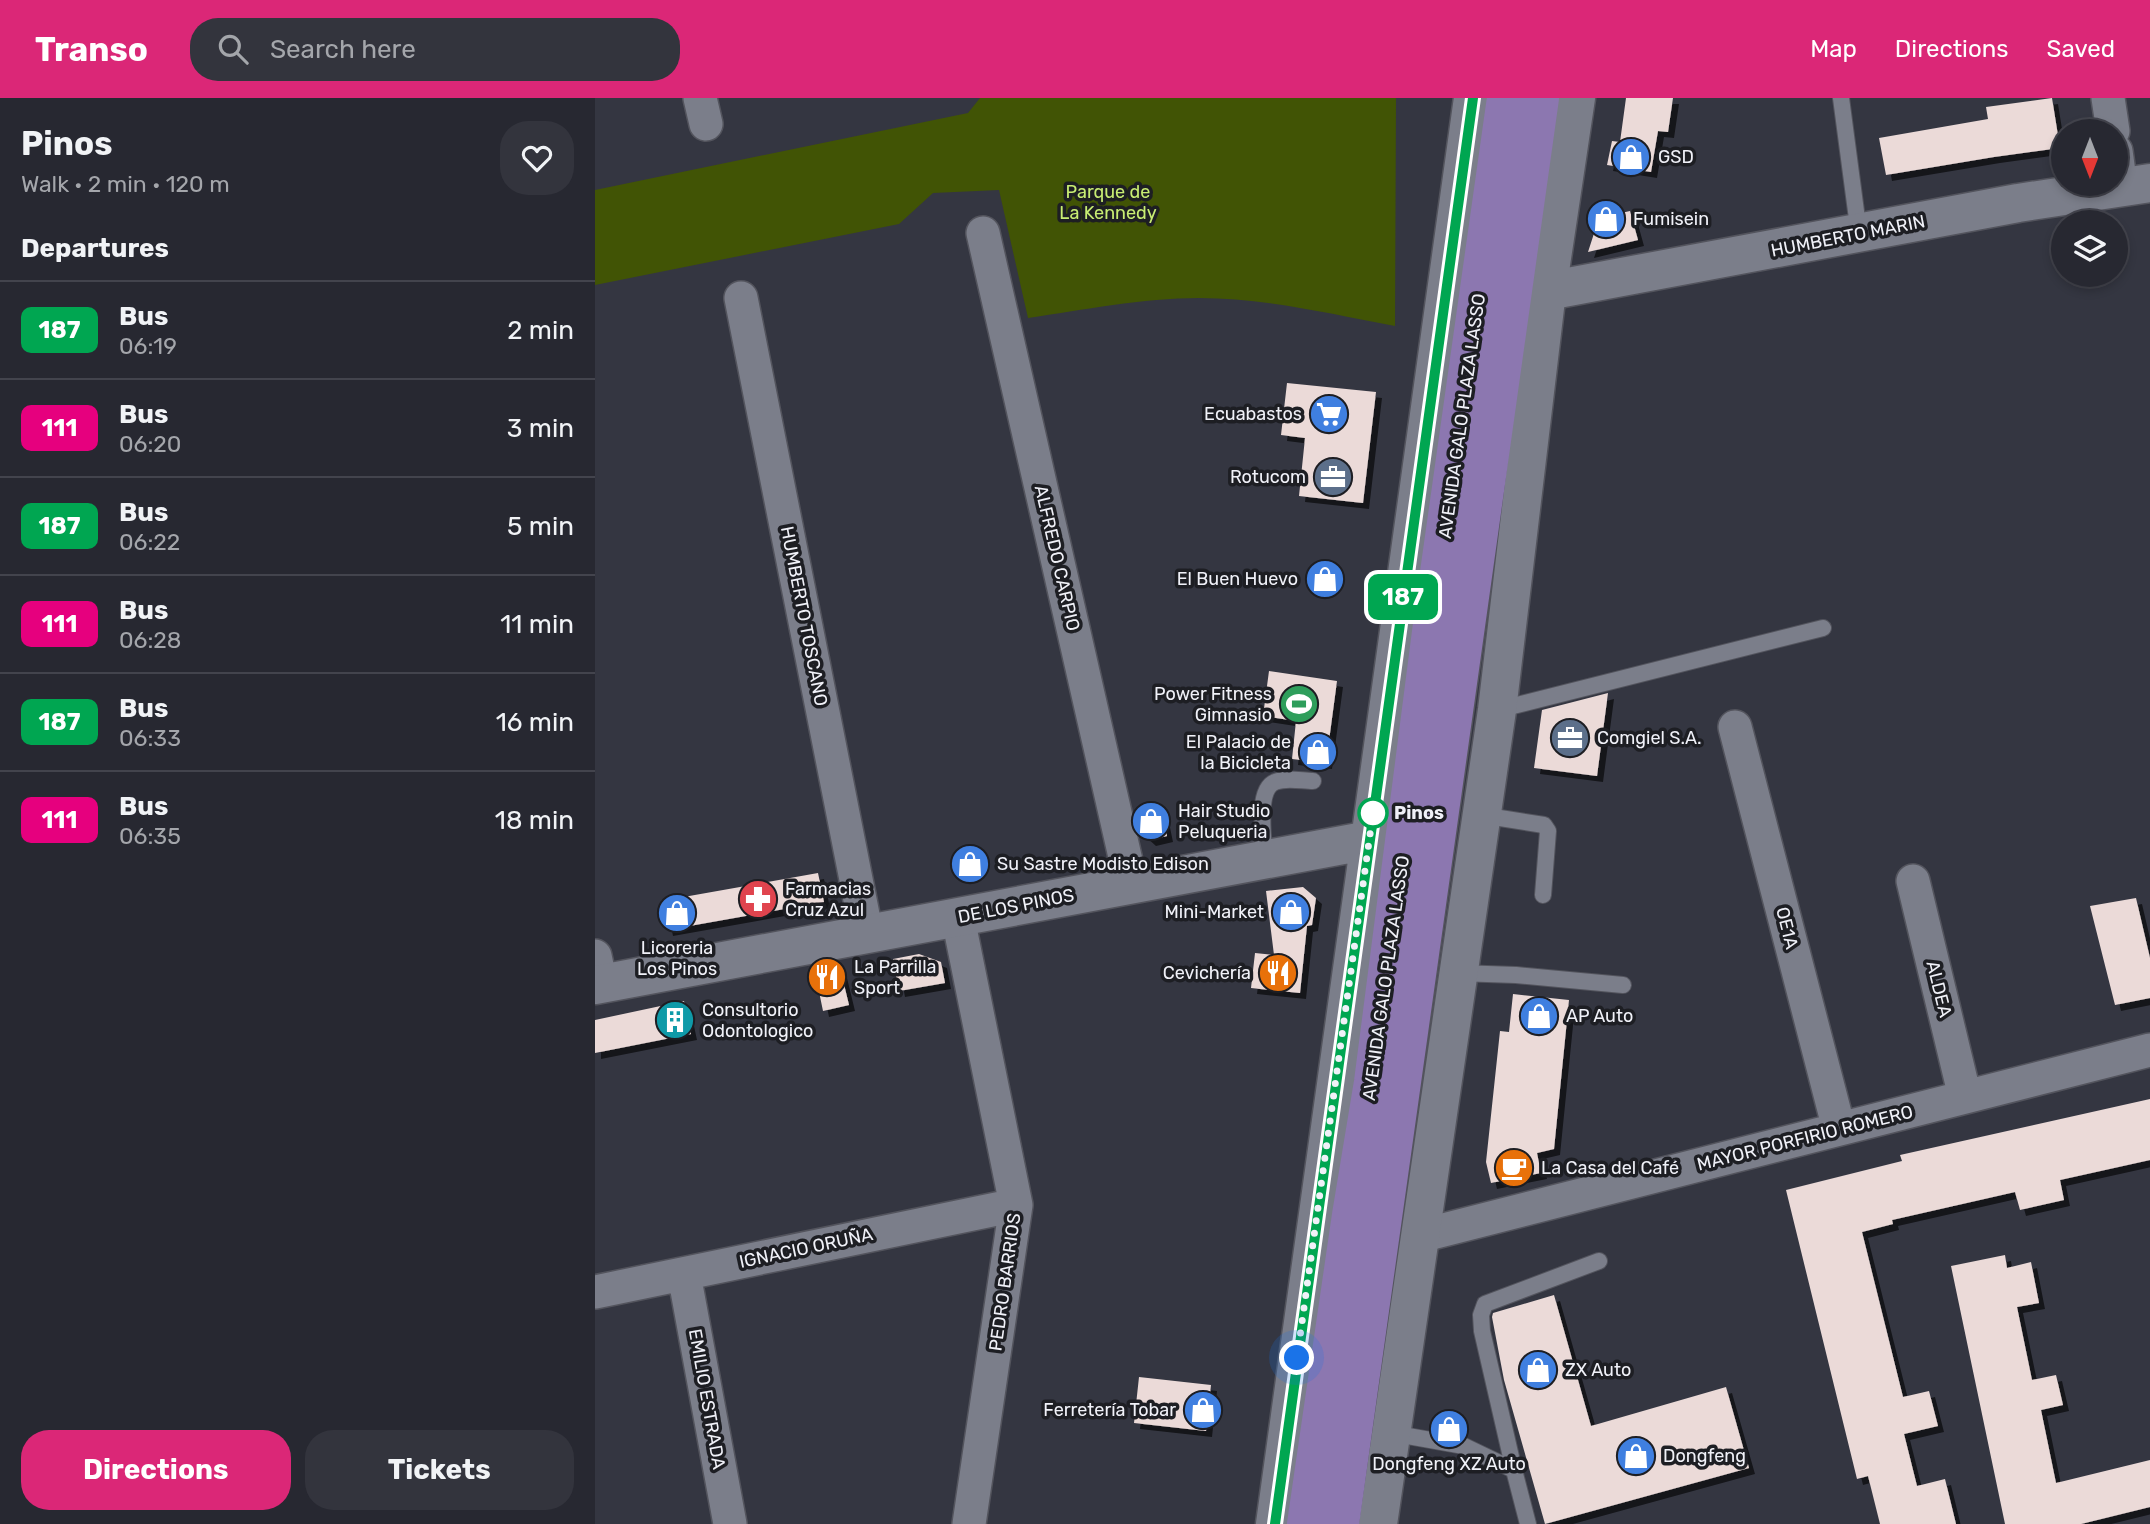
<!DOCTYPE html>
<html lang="en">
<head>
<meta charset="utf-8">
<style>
	body { margin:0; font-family:Rubik,sans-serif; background:#33343d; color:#f1f3f6; height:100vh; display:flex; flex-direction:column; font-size:26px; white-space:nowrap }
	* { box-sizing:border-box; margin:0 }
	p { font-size:23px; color:#a4a6ab }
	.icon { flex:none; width:38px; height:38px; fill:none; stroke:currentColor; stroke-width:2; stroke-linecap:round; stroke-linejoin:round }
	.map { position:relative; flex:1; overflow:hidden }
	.panel { display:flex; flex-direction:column; background:#272831; width:595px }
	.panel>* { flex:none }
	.badge { padding:0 14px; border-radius:10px; font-size:24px; line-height:46px }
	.needle { width:46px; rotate:180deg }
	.fabs { position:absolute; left:1456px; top:21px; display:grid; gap:14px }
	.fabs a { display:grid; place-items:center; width:77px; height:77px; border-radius:50%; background:#272831; box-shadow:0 4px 10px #0003,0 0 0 2px #43444d; font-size:35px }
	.you { position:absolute; width:35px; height:35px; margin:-18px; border:5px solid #fff; border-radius:50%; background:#1a73e8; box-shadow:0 0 0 10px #1a73e833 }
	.map>.badge { position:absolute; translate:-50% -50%; box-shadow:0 0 0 4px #fff }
	h2 { padding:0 21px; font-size:26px; line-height:63px }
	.round { display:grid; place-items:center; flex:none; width:74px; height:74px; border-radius:28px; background:#33343d }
	.overview { display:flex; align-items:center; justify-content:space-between; height:119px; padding:0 21px }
	h1 { font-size:33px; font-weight:700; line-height:52px }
	.primary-button { display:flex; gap:14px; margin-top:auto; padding:14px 21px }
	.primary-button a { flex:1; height:80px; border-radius:28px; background:#db2777; color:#fff; font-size:28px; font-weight:700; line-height:80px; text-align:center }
	.primary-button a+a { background:#33343d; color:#f1f3f6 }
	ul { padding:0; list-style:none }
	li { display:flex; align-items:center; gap:21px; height:98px; padding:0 21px; border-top:2px solid #43444d }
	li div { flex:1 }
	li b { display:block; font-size:26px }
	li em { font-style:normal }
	li .badge { min-width:77px; font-weight:700; text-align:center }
	header { display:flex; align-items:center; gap:42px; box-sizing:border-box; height:98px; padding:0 35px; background:#db2777; color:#fff }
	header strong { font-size:33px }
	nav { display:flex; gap:38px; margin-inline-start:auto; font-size:24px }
	.search { width:490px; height:63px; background:#33343d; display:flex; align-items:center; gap:18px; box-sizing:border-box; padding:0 24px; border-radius:28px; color:#a4a6ab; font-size:26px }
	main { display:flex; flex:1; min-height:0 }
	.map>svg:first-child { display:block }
	.green { fill:#415405 }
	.building { fill:#ebdad8; filter:url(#shadow) }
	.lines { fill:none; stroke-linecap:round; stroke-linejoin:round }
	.lane-casing { stroke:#53545d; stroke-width:18 }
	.street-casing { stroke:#53545d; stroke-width:36 }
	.secondary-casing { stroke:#53545d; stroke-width:41 }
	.primary-casing { stroke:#53545d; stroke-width:41 }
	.lane { stroke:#7b7e8a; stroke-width:16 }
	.street { stroke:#7b7e8a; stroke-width:33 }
	.secondary { stroke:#7b7e8a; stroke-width:38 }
	.primary { stroke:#8c77b0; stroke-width:38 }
	.line-casing { stroke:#fff; stroke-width:16 }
	.line { stroke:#00a651; stroke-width:10 }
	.walk { stroke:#f0f1f8; stroke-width:7; stroke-dasharray:0 12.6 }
	.stop-dot { fill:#fff; stroke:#00a651; stroke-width:3.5 }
	.labels { text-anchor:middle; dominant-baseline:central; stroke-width:7; stroke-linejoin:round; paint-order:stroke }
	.poi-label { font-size:18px; fill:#f0f1f8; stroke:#1d1e23; text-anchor:start }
	.park-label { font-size:18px; fill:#c8ed73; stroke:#1d1e23 }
	.street-label { font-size:18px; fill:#f0f1f8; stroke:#1d1e23 }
	.stop-label { font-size:18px; font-weight:bold; fill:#f0f1f8; stroke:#1d1e23; text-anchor:start }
</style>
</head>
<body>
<header>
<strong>Transo</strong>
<div class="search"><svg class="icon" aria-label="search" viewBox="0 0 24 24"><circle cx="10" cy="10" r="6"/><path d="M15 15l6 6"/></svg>Search here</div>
<nav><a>Map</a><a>Directions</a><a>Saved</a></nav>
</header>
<main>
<section class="panel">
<div class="overview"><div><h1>Pinos</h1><p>Walk · 2 min · 120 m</p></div><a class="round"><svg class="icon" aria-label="heart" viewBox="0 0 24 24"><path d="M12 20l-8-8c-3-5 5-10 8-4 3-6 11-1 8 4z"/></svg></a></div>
<h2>Departures</h2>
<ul>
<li><span class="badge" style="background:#00a651;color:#fff">187</span><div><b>Bus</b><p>06:19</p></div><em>2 min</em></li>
<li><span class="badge" style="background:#e6007e;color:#fff">111</span><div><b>Bus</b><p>06:20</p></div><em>3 min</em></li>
<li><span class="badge" style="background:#00a651;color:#fff">187</span><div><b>Bus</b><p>06:22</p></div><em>5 min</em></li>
<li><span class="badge" style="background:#e6007e;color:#fff">111</span><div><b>Bus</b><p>06:28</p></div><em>11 min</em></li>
<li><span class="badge" style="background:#00a651;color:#fff">187</span><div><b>Bus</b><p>06:33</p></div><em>16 min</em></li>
<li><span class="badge" style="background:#e6007e;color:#fff">111</span><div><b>Bus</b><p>06:35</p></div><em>18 min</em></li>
</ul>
<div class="primary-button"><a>Directions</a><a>Tickets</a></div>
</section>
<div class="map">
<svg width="1555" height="1426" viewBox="0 0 1555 1426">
	<defs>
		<filter id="shadow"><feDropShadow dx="6" dy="6" stdDeviation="0" flood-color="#0009"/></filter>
	</defs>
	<rect width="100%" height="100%" fill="#343641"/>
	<path class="green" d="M385,0H801L800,228C735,216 670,200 604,200C548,200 488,212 433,220L404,92L338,95L304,126L0,187V92L373,15Z"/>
	<path class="building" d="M1031,0H1078L1073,34L1063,33L1056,74L1012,67L1017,43L1025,44Z
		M1457,0L1465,50L1399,59L1291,77L1284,40L1393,21L1391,9Z
		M1035,113L1043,142L993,154L1004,120Z
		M692,285L781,294L768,405L704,398L710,340L686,337Z
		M674,573L742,583L731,665L697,661L701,623L668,618Z
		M1013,595L1002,678L939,670L947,612Z
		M566,709L572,738L555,742L545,733L540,713Z
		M223,775L229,804L72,832L66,803Z
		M708,789L721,800L717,827L712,828L705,895L656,890L660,855L679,857L671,793Z
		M1541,800L1555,860V900L1520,907L1495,808Z
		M324,856L346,864L350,885L304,893L298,861Z
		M246,874L254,907L228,913L221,879Z
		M918,896L974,902L959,1051L942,1055L946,1075L896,1085L891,1064L905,933L914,934Z
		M89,903L96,936L0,955V922Z
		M1555,1001V1062L1465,1082L1469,1102L1425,1112L1420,1094L1297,1122L1298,1126L1267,1134L1308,1299L1334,1293L1343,1328L1309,1336L1322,1388L1350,1381L1361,1426H1285L1273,1378L1262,1381L1191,1092L1307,1063L1305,1057Z
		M1410,1157L1412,1170L1436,1164L1444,1205L1422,1209L1437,1282L1461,1277L1468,1307L1446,1312L1461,1385L1555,1362V1409L1486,1426H1410L1356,1168Z
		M959,1197L996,1328L1131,1289L1154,1370L950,1426L909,1282L897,1219L898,1215Z
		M544,1279L616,1287L611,1333L539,1325Z"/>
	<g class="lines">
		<g class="lane-casing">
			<path id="lane" d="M1246,0L1264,136
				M902,612L1228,530
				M886,717L949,727L953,733L948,797
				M670,762C669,744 660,692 680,684C691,679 707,683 718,683
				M863,875L921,877L1028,887
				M796,1335L869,1348L919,1372L933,1426
				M919,1372L887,1233L886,1217L890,1206L1004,1163"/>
		</g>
		<g class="street-casing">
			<path id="street" d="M105,0L111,26
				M1513,0L1518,33
				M1521,53L1526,89
				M388,135L536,785
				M146,200L272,837
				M1140,629L1244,1031
				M1318,783L1370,999
				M363,820L421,1107L374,1426
				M0,858L6,886
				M825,1138L1555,952
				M89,1176L135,1426
				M0,1194L421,1107"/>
		</g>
		<g class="secondary-casing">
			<path id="secondary" d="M952,193L1423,105L1555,85
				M0,887L796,738
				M680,1426L878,0
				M783,1426L902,612L952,193L981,0"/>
		</g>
		<g class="primary-casing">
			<path id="primary" d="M711,1426L756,1117L778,984L840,503L911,0
				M745,1426L945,0"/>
		</g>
		<use href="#lane" class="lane"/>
		<use href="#street" class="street"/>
		<use href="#secondary" class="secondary"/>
		<use href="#primary" class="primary"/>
	</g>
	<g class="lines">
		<g class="line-casing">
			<path id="line" d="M680,1426L878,0"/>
		</g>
		<use href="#line" class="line"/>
		<path class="walk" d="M702,1260L778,715"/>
	</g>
	<defs>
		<g id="shop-disc" transform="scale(2.0125)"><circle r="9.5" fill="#3f7fe0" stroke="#1d1e23"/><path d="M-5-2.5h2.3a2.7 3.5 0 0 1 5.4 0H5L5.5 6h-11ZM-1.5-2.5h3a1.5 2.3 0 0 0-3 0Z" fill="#fff"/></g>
		<g id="supermarket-disc" transform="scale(2.0125)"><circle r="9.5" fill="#3f7fe0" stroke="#1d1e23"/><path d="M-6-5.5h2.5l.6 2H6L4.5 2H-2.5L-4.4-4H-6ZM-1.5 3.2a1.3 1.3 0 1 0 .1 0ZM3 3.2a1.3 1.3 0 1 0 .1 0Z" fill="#fff"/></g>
		<g id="office-disc" transform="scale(2.0125)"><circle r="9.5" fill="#5c6f8a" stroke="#1d1e23"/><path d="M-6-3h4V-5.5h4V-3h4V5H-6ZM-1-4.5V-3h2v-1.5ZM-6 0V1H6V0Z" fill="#fff"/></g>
		<g id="stadium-disc" transform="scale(2.0125)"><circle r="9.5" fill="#2e9e5b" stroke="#1d1e23"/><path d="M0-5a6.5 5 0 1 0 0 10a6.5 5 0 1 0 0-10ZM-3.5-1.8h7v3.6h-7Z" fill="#fff"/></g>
		<g id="pharmacy-disc" transform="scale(2.0125)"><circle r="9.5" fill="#e0444e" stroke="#1d1e23"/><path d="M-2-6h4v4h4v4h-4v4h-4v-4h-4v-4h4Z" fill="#fff"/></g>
		<g id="restaurant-disc" transform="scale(2.0125)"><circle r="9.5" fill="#e8710a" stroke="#1d1e23"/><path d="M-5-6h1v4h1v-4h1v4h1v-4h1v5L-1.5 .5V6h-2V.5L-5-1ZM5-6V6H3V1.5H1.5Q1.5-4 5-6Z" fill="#fff"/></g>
		<g id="building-disc" transform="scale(2.0125)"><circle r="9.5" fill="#0f9aa8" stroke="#1d1e23"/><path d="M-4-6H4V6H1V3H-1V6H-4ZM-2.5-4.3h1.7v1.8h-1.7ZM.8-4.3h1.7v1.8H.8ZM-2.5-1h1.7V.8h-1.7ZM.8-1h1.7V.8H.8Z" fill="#fff"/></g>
		<g id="cafe-disc" transform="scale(2.0125)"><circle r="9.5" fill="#e8710a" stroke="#1d1e23"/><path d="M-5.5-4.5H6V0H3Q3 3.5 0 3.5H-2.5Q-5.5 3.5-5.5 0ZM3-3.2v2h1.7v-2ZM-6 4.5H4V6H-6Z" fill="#fff"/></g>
	</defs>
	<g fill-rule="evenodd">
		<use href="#shop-disc" x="1036" y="59"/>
		<use href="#shop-disc" x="1011" y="121"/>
		<use href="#supermarket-disc" x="734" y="316"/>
		<use href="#office-disc" x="738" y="379"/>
		<use href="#shop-disc" x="730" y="481"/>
		<use href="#stadium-disc" x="704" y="606"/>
		<use href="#office-disc" x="975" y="640"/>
		<use href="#shop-disc" x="723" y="654"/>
		<use href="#shop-disc" x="556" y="723"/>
		<use href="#shop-disc" x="375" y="766"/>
		<use href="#pharmacy-disc" x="163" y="801"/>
		<use href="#shop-disc" x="696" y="814"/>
		<use href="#shop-disc" x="82" y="815"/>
		<use href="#restaurant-disc" x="683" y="875"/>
		<use href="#restaurant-disc" x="232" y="879"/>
		<use href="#shop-disc" x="944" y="918"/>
		<use href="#building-disc" x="80" y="922"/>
		<use href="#cafe-disc" x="919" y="1070"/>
		<use href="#shop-disc" x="943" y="1272"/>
		<use href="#shop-disc" x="608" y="1312"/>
		<use href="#shop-disc" x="854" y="1331"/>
		<use href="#shop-disc" x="1041" y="1358"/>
	</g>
	<circle class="stop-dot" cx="778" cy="715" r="14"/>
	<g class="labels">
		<g class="poi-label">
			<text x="1063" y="59">GSD</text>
			<text x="1038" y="121">Fumisein</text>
			<text x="707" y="316" text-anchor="end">Ecuabastos</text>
			<text x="711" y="379" text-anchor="end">Rotucom</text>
			<text x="703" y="481" text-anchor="end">El Buen Huevo</text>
			<text x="677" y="596" text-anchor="end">Power Fitness<tspan x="677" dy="21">Gimnasio</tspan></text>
			<text x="1002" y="640">Comgiel S.A.</text>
			<text x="696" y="644" text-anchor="end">El Palacio de<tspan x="696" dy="21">la Bicicleta</tspan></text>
			<text x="583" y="713">Hair Studio<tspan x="583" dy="21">Peluqueria</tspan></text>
			<text x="402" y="766">Su Sastre Modisto Edison</text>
			<text x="190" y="791">Farmacias<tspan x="190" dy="21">Cruz Azul</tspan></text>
			<text x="669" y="814" text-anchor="end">Mini-Market</text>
			<text x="82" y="850" text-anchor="middle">Licoreria<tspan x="82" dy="21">Los Pinos</tspan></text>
			<text x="259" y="869">La Parrilla<tspan x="259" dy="21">Sport</tspan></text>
			<text x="656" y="875" text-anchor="end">Cevichería</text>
			<text x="107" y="912">Consultorio<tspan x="107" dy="21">Odontologico</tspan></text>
			<text x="971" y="918">AP Auto</text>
			<text x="946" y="1070">La Casa del Café</text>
			<text x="970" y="1272">ZX Auto</text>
			<text x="581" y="1312" text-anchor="end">Ferretería Tobar</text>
			<text x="1068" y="1358">Dongfeng</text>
			<text x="854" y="1366" text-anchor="middle">Dongfeng XZ Auto</text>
		</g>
		<g class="park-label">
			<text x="513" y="94">Parque de<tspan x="513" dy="21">La Kennedy</tspan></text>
		</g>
		<g class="street-label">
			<text transform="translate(1253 138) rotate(-11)">HUMBERTO MARIN</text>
			<text transform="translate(867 318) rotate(-82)">AVENIDA GALO PLAZA LASSO</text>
			<text transform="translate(462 460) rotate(77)">ALFREDO CARPIO</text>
			<text transform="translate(209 518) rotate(79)">HUMBERTO TOSCANO</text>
			<text transform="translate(421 808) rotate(-11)">DE LOS PINOS</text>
			<text transform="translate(1192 830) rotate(76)">OE1A</text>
			<text transform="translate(791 880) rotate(-82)">AVENIDA GALO PLAZA LASSO</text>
			<text transform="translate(1344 891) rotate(76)">ALDEA</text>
			<text transform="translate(1210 1040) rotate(-14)">MAYOR PORFIRIO ROMERO</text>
			<text transform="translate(211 1150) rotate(-12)">IGNACIO ORUÑA</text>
			<text transform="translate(410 1184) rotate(-82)">PEDRO BARRIOS</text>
			<text transform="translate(112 1301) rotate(80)">EMILIO ESTRADA</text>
		</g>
		<g class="stop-label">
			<text x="799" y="715">Pinos</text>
		</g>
	</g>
</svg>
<div class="fabs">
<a><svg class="needle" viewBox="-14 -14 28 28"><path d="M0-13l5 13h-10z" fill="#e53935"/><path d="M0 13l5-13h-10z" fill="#a4a6ab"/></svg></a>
<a><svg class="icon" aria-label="layers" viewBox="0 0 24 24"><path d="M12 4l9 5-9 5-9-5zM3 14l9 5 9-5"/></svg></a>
</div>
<div class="you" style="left:702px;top:1260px"></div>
<b class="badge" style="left:808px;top:499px;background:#00a651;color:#fff">187</b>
</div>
</main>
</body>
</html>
